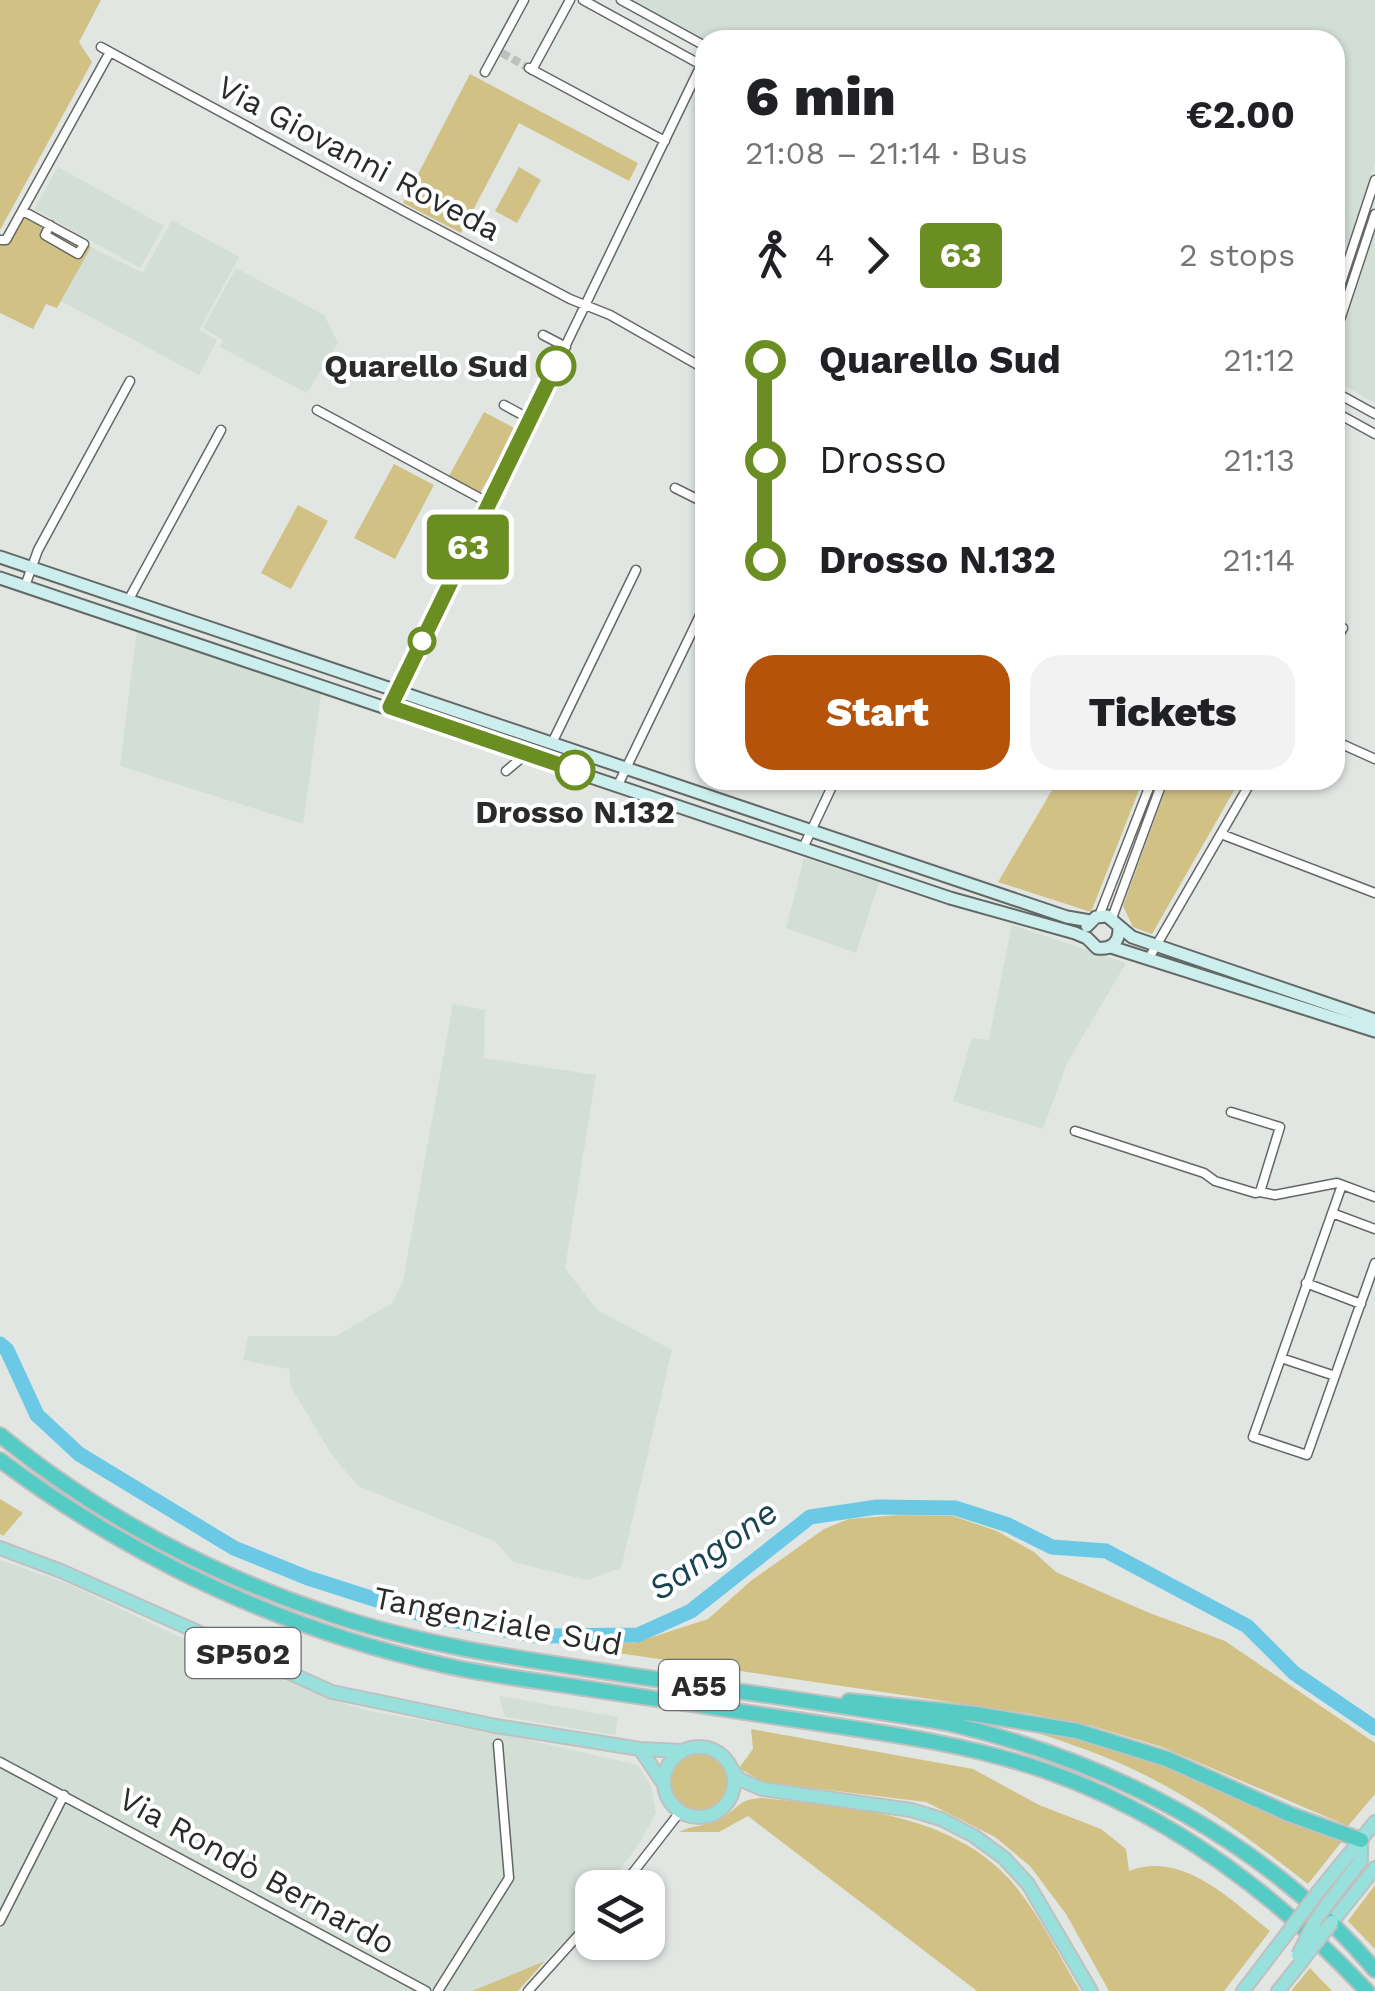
<!DOCTYPE html>
<html lang="en">
<head>
<meta charset="utf-8">
<style>
	body { margin:0; font-family:"Work Sans",sans-serif; background:#f2f2f2; color:#202124; height:100vh; display:flex; flex-direction:column; font-size:38px; white-space:nowrap }
	* { box-sizing:border-box; margin:0 }
	p { font-size:32px; color:#757577 }
	.icon { flex:none; width:55px; height:55px; fill:none; stroke:currentColor; stroke-width:2; stroke-linecap:round; stroke-linejoin:round }
	.map { position:relative; flex:1; overflow:hidden }
	.drawer { position:absolute; left:695px; top:30px; width:650px; height:760px; display:flex; flex-direction:column; background:#fff; border-radius:30px; box-shadow:0 2px 8px #0004 }
	.drawer>* { flex:none }
	.badge { padding:0 20px; border-radius:8px; font-size:35px; line-height:65px }
	.buttons { position:absolute; left:575px; top:1870px; display:grid; gap:20px }
	.buttons a { display:grid; place-items:center; width:90px; height:90px; border-radius:20px; background:#fff; box-shadow:0 2px 8px #0004; font-size:50px }
	.map>.badge { position:absolute; translate:-50% -50%; box-shadow:0 0 0 5px #fff }
	.legs { display:flex; align-items:center; gap:15px; height:110px; padding:0 50px; font-size:32px }
	.legs p { margin-inline-start:auto }
	.summary { display:flex; align-items:center; justify-content:space-between; height:170px; padding:0 50px }
	h1 { font-size:55px; font-weight:800; line-height:75px }
	.primary-button { display:flex; gap:20px; margin-top:auto; padding:20px 50px }
	.primary-button a { flex:1; height:115px; border-radius:30px; background:#b45309; color:#fff; font-size:40px; font-weight:800; line-height:115px; text-align:center }
	.primary-button a+a { background:#f2f2f2; color:#202124 }
	ul { padding:0 50px; list-style:none }
	li { display:flex; align-items:center; gap:35px; height:100px; font-size:38px }
	li i { display:grid; place-items:center; width:15px; height:100%; margin:0 12px; background:currentColor }
	li i::after { content:''; width:25px; height:25px; margin:-12px; border:8px solid; border-radius:50%; background:#fff }
	li p { margin-inline-start:auto }
	li:first-child i { background:linear-gradient(#0000 50%,currentColor 0) }
	li:last-child i { background:linear-gradient(currentColor 50%,#0000 0) }
	.map>svg:first-child { display:block }
	.built { fill:#d2ded6 }
	.green { fill:#d1c184 }
	.lines { fill:none; stroke-linecap:round; stroke-linejoin:round }
	.river { stroke:#6cc9e6; stroke-width:15 }
	.street-tunnel { stroke:#bcc1be; stroke-width:8; stroke-dasharray:8 4; stroke-linecap:butt }
	.street-casing { stroke:#636865; stroke-width:11 }
	.secondary-casing { stroke:#636865; stroke-width:15 }
	.primary-casing { stroke:#bfc0bf; stroke-width:16 }
	.highway-casing { stroke:#bfc0bf; stroke-width:18 }
	.street { stroke:#fff; stroke-width:8 }
	.secondary { stroke:#ccefed; stroke-width:11 }
	.primary { stroke:#98e0dc; stroke-width:12 }
	.highway { stroke:#54cbc4; stroke-width:14 }
	.primary-bridge-casing { stroke:#bfc0bf; stroke-width:16; stroke-linecap:butt }
	.primary-bridge { stroke:#98e0dc; stroke-width:12 }
	.line-1-casing { stroke:#fff; stroke-width:22 }
	.line-1 { stroke:#6b8e23; stroke-width:15 }
	.stop-1-dot { fill:#fff; stroke:#6b8e23; stroke-width:5 }
	.labels { text-anchor:middle; dominant-baseline:central; stroke-width:8; stroke-linejoin:round; paint-order:stroke }
	.shield { fill:#fff; stroke:#6a6b6b; stroke-width:2.5 }
	.shield-label { font-size:30px; font-weight:bold; fill:#2a2c2b }
	.street-label { font-size:32px; fill:#2a2c2b; stroke:#fff }
	.stop-label { font-size:32px; font-weight:bold; fill:#2a2c2b; stroke:#fff; text-anchor:end }
	.water-label { font-size:35px; font-style:italic; fill:#1a4451; stroke:#fff }
</style>
</head>
<body>
<div class="map">
<svg width="1375" height="1991" viewBox="0 0 1375 1991">
	<rect width="100%" height="100%" fill="#e1e6e3"/>
	<path class="built" d="M631,0H1375V163L1335,286V40L705,41Z
		M58,167L164,226L140,268L34,209Z
		M172,220L239,257L199,330L217,340L199,375L61,301L91,247L143,273Z
		M1375,231V403L1337,381L1335,358Z
		M236,268L324,315L338,343L307,393L220,347L223,340L203,328Z
		M137,629L305,683L321,695L303,824L120,766Z
		M804,858L879,882L856,953L786,928Z
		M1012,925L1126,963L1067,1063L1043,1129L953,1101L972,1038L989,1040Z
		M453,1004L485,1010L484,1058L596,1075L565,1268L597,1310L672,1350L621,1568L587,1580L513,1562L496,1542L358,1486L332,1455L291,1387L289,1369L243,1360L248,1336H336L392,1303L403,1281Z
		M0,1560L66,1583L178,1636L329,1699L369,1711L502,1734L638,1765L651,1786L656,1813L639,1844L607,1887L592,1888V1908L580,1925L545,1961L472,1991H0Z
		M499,1696L618,1717L615,1735L505,1717Z"/>
	<path class="green" d="M0,0H101L79,42L92,62L0,230Z
		M470,74L638,163L629,181L519,123L461,233L403,203Z
		M519,167L541,180L517,223L495,211Z
		M27,213L91,247L57,308L46,304L33,329L0,313V244L9,243Z
		M484,412L516,429L480,493L449,476Z
		M394,464L434,485L395,559L354,538Z
		M298,505L328,521L291,589L261,573Z
		M1058,780H1143L1091,912L998,882Z
		M1169,780H1240L1152,934L1133,927L1123,906Z
		M0,1499L23,1513L3,1536L0,1534Z
		M900,1515L953,1516L997,1531L1034,1552L1056,1572L1147,1612L1225,1641L1375,1743V1794L1348,1826L1162,1747L1092,1726L1032,1714L618,1653L619,1642L634,1643L708,1619L752,1580L824,1529L849,1519Z
		M1024,1728C1136,1745 1239,1795 1343,1840L1308,1884C1251,1839 1192,1796 1126,1766C1093,1751 1058,1740 1024,1728Z
		M751,1729L973,1769L1039,1805L1101,1829L1126,1849L1129,1871C1182,1850 1231,1900 1270,1931L1224,1991H1109L1066,1914L1030,1866L995,1837L926,1802L763,1782L739,1768L753,1749Z
		M669 1783a29 29 0 1 1 58 0a29 29 0 1 1-58 0Z
		M762,1798C847,1807 950,1812 1011,1881C1039,1913 1058,1954 1080,1991H977L748,1816L719,1832H679C692,1825 707,1826 719,1820C739,1809 737,1799 762,1798Z
		M1375,1885V1949L1348,1921Z
		M545,1961L518,1991H472Z
		M1310,1968L1332,1991H1291Z"/>
	<g class="lines">
		<path class="river" d="M0,1344L7,1350L37,1415L79,1454L234,1548L308,1578L424,1615L538,1636L638,1635L691,1611L810,1517L877,1507L955,1508L1008,1525L1052,1547L1106,1551L1247,1626L1294,1673L1375,1728"/>
		<path class="street-tunnel" d="M502,53L529,68"/>
		<g class="street-casing">
			<path id="street" d="M583,0L705,67
				M621,0L705,46
				M101,47L409,214L570,299L610,315L705,369
				M529,68L665,141
				M532,70L570,0
				M485,72L524,0
				M23,211L84,244L78,254L45,235L50,225
				M0,240H6L110,52
				M1335,301L1375,180
				M543,335L566,347
				M1335,335L1375,214
				M1335,392L1375,414
				M504,405L530,419
				M317,410L489,503
				M1335,412L1375,434
				M675,488L705,503
				M25,586L38,550L130,381
				M129,599L221,430
				M1335,641L1343,628
				M391,707L705,57
				M553,741L636,570
				M1335,741L1375,759
				M506,771L525,755
				M618,785L705,605
				M1221,834L1375,893
				M803,848L835,780
				M1099,916L1152,780
				M1112,918L1163,780
				M1149,958L1252,780
				M1231,1112L1280,1127L1260,1192L1275,1195L1337,1183L1375,1197
				M1075,1131L1204,1173L1215,1181L1255,1193L1260,1192
				M1342,1185L1253,1437L1307,1455L1375,1263
				M1332,1213L1375,1229
				M1306,1283L1361,1304
				M1281,1358L1335,1376
				M0,1762L426,1991
				M621,1888L680,1812
				M0,1921L64,1795
				M438,1991L509,1878L498,1744
				M528,1991L592,1920"/>
		</g>
		<g class="secondary-casing">
			<path id="secondary" d="M0,557L1067,917L1090,921
				M0,578L950,898L1075,933L1087,938L1097,948C1111,950 1119,943 1119,929
				M1087,926L1096,917L1107,916L1132,937L1375,1020
				M1111,947L1375,1031"/>
		</g>
		<g class="primary-casing">
			<path id="primary" d="M0,1548L61,1571L332,1692L496,1726L640,1749L683,1751
				M664 1782a35 35 0 1 1 70 0a35 35 0 1 1-70 0Z
				M640,1749L663,1783
				M732,1769L739,1779L762,1789L911,1810L941,1819L974,1836L1004,1858L1028,1884L1091,1991
				M1318,1892L1375,1822
				M1329,1902L1361,1860V1840
				M1332,1922L1375,1868
				M1243,1991L1282,1940
				M1278,1991L1303,1960"/>
		</g>
		<g class="highway-casing">
			<path id="highway" d="M0,1435C97,1515 214,1576 333,1615C422,1645 515,1658 608,1672C721,1689 834,1704 947,1723C1110,1761 1266,1841 1375,1970
				M0,1460C133,1559 281,1629 443,1665C487,1675 532,1680 577,1687C660,1699 742,1712 824,1724C899,1735 974,1746 1046,1771C1172,1815 1277,1895 1367,1991
				M849,1701L975,1714L1077,1731L1167,1759L1289,1814L1361,1840"/>
		</g>
		<use href="#street" class="street"/>
		<use href="#secondary" class="secondary"/>
		<use href="#primary" class="primary"/>
		<use href="#highway" class="highway"/>
		<g class="primary-bridge-casing">
			<path id="primary-bridge" d="M1282,1940L1318,1892
				M1298,1955L1317,1918L1329,1902
				M1304,1958L1332,1922"/>
		</g>
		<use href="#primary-bridge" class="primary-bridge"/>
	</g>
	<g class="lines">
		<g class="line-1-casing">
			<path id="line-1" d="M556,366L390,707L575,770"/>
		</g>
		<use href="#line-1" class="line-1"/>
	</g>
	<g class="stop-1-dot">
		<circle cx="556" cy="366" r="18"/>
		<circle cx="422" cy="641" r="12"/>
		<circle cx="575" cy="770" r="18"/>
	</g>
	<g class="labels">
		<g class="shield">
			<rect x="185.5" y="1628" width="115" height="50" rx="8"/>
			<rect x="659" y="1660" width="80" height="50" rx="8"/>
		</g>
		<g class="shield-label">
			<text x="243" y="1653">SP502</text>
			<text x="699" y="1685">A55</text>
		</g>
		<g class="street-label">
			<text transform="translate(359 158) rotate(28)">Via Giovanni Roveda</text>
			<text transform="translate(498 1621) rotate(11)">Tangenziale Sud</text>
			<text transform="translate(257 1871) rotate(29)">Via Rondò Bernardo</text>
		</g>
		<g class="stop-label">
			<text x="528" y="366">Quarello Sud</text>
			<text x="575" y="812" text-anchor="middle">Drosso N.132</text>
		</g>
		<g class="water-label">
			<text transform="translate(713 1550) rotate(-35)">Sangone</text>
		</g>
	</g>
</svg>
<div class="buttons">
<a><svg class="icon" aria-label="layers" viewBox="0 0 24 24"><path d="M12 4l9 5-9 5-9-5zM3 14l9 5 9-5"/></svg></a>
</div>
<b class="badge" style="left:468px;top:547px;background:#6b8e23;color:#fff">63</b>
<section class="drawer">
<div class="summary"><div><h1>6 min</h1><p>21:08 – 21:14 · Bus</p></div><b>€2.00</b></div>
<div class="legs"><svg class="icon" aria-label="walk" viewBox="0 0 24 24"><circle cx="13" cy="4" r="2"/><path d="M13 8l-2 6 4 7M11 14l-3 7M7 12l3-4h3l4 4"/></svg>4<svg class="icon" aria-label="forward" viewBox="0 0 24 24"><path d="M9 5l7 7-7 7"/></svg><b class="badge" style="background:#6b8e23;color:#fff">63</b><p>2 stops</p></div>
<ul>
<li><i style="color:#6b8e23"></i><b>Quarello Sud</b><p>21:12</p></li>
<li><i style="color:#6b8e23"></i><span>Drosso</span><p>21:13</p></li>
<li><i style="color:#6b8e23"></i><b>Drosso N.132</b><p>21:14</p></li>
</ul>
<div class="primary-button"><a>Start</a><a>Tickets</a></div>
</section>
</div>
</body>
</html>
